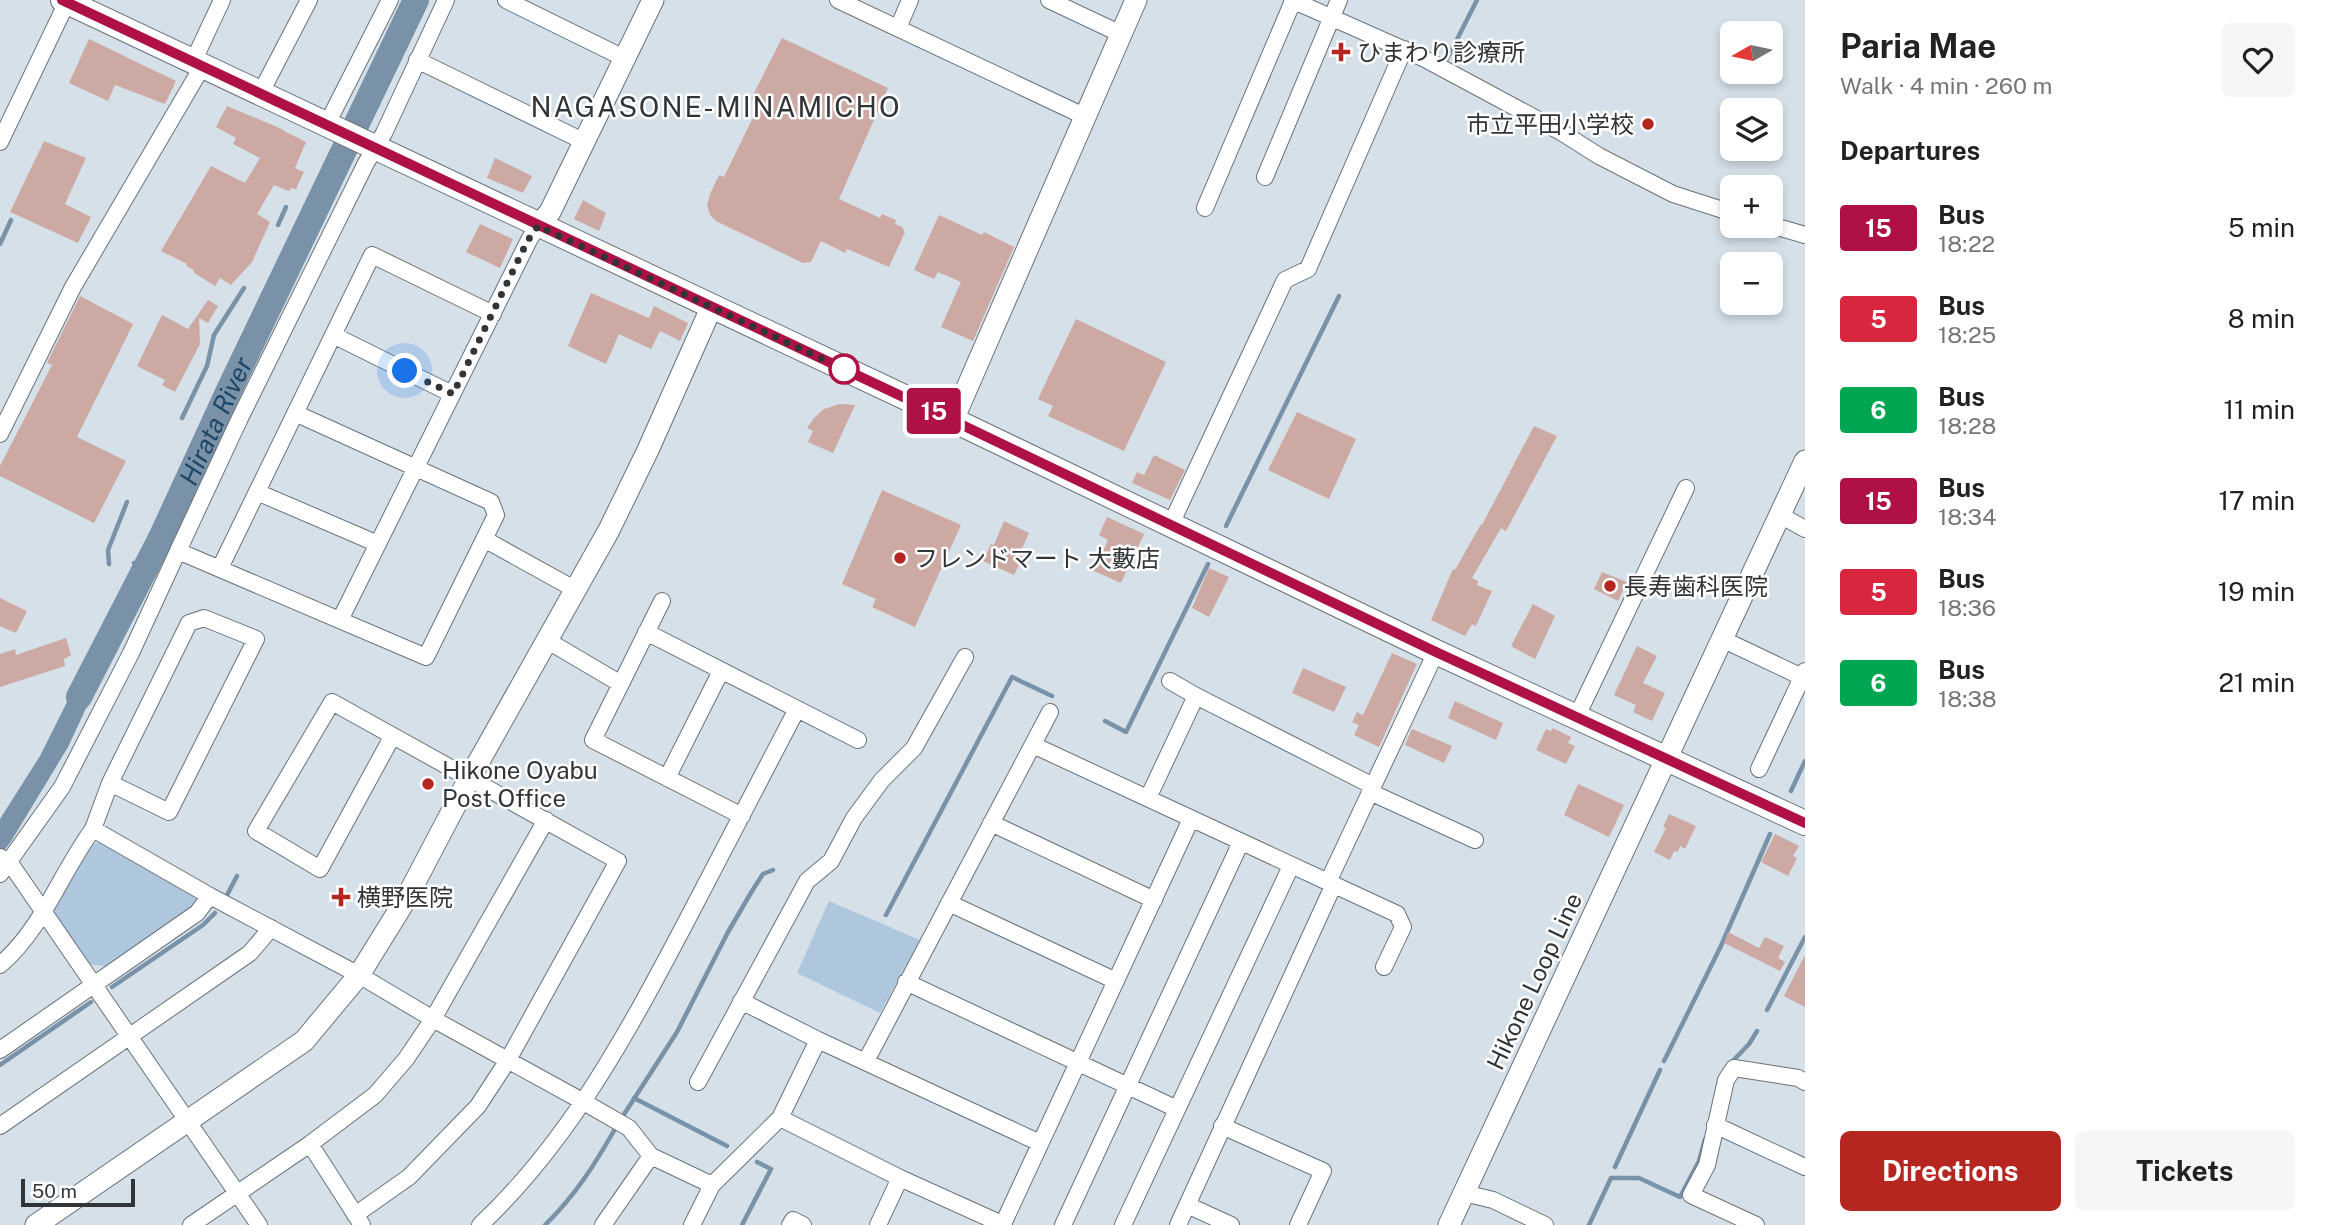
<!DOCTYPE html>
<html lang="en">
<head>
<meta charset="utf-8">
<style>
	body { margin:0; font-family:"Public Sans","Noto Sans JP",sans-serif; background:#f6f6f6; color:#222; height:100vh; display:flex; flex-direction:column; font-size:26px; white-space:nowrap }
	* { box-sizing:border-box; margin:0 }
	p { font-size:23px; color:#767676 }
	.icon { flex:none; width:38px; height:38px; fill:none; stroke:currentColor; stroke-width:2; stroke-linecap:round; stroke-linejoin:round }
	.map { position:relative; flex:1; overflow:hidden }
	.sheet { display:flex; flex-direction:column; background:#fff; width:525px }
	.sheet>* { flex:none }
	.badge { padding:0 14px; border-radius:5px; font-size:24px; line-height:46px }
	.needle { width:46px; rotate:261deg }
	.controls { position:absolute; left:1720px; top:21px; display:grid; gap:14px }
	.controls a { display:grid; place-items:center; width:63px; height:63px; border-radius:10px; background:#fff; box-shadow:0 4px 10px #0003; font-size:35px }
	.scale { position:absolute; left:21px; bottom:18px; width:114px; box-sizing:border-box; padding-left:7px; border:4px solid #313538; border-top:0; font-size:19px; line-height:24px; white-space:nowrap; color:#313538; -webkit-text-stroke:5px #fff; paint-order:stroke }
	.you { position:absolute; width:35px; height:35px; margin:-18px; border:5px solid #fff; border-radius:50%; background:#1a73e8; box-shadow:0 0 0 10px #1a73e833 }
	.map>.badge { position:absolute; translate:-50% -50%; box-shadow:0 0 0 4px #fff }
	h2 { padding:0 35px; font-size:26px; line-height:63px }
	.round { display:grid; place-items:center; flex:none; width:74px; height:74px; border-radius:10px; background:#f6f6f6 }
	.overview { display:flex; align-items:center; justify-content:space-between; height:119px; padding:0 35px }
	h1 { font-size:33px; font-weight:700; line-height:52px }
	.action { display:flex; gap:14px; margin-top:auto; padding:14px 35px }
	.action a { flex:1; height:80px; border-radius:10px; background:#b52620; color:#fff; font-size:28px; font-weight:700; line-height:80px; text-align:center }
	.action a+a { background:#f6f6f6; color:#222 }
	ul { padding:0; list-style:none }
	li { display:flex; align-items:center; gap:21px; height:91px; padding:0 35px }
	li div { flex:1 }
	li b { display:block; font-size:26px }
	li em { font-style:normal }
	li .badge { min-width:77px; font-weight:700; text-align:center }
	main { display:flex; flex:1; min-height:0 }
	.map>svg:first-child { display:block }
	.green { fill:#afc7dd }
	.water { fill:#7992a7 }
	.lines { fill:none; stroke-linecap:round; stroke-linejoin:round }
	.stream { stroke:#7992a7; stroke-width:4.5 }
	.river { stroke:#7992a7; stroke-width:26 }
	.building { fill:#cda9a3 }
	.street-casing { stroke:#69727a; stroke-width:18 }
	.secondary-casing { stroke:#69727a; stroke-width:23 }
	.primary-casing { stroke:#69727a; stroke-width:26 }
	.street { stroke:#fff; stroke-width:16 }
	.secondary { stroke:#fff; stroke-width:21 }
	.primary { stroke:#fff; stroke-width:24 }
	.line-casing { stroke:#fff; stroke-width:16 }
	.line { stroke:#af1147; stroke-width:10 }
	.walk { stroke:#313538; stroke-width:7; stroke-dasharray:0 12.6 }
	.poi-dot { fill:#b52620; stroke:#fff; stroke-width:2.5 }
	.stop-dot { fill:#fff; stroke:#af1147; stroke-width:3.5 }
	.labels { text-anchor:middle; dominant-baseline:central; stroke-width:5; stroke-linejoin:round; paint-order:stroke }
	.poi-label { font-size:24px; fill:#313538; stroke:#fff; text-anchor:start }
	.street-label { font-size:24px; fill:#313538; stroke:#fff }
	.water-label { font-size:26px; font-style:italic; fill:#1d4667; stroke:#fff }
	.quarter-label { font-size:28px; letter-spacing:2px; fill:#313538; stroke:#fff }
</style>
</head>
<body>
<main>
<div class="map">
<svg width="1805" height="1225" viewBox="0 0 1805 1225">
	<rect width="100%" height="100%" fill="#d5e0e9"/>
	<path class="green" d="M100,842L195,895L197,903L108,967L89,964L52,911L90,845Z
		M829,901L920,940L880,1013L797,973Z"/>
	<path class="water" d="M109,659L68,747L10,843L0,855V819L40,756L80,676Z"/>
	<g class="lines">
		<path class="stream" d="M1446,61L1477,0
			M278,225L286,207
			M0,244L11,220
			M182,418L207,366L214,335L244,288
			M1226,526L1339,296
			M134,563L146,569
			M109,564L108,550L127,502
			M1105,721L1126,732L1208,564
			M1791,791L1805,761
			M227,895L237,876
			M886,915L1012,677L1052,696
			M112,987L203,925L215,913
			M1767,1010L1805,937
			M1664,1061L1720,948L1770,834
			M0,1065L91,1002
			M1729,1065L1749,1044L1757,1031
			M634,1098L727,1146
			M623,1116L677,1032L728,932L752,891L763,874L773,870
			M1615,1167L1660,1070
			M545,1225C575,1196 595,1164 615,1129
			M742,1225L771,1169L757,1162
			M1589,1225L1611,1178H1639L1680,1197L1699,1161L1705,1139"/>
		<path class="river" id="s1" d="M79,697L161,538L230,388L416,0"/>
	</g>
	<path class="building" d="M782,38L888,88L839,199L880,218L882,214L896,220L895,224L902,227L905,232L889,267L847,249L845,253L821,241L811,262L803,263L716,221L710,215L707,205L710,194L719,175L724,177L760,103L751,99Z
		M89,39L176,81L165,104L115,85L108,101L69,83Z
		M227,106L284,130V131L306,142L295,168L304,172L296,189L291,188L289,191L274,185L257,214L270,222L252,262L231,285L220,278L215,286L193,272L194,270L186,266L187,264L161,251L211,166L245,183L260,158L233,144L236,138L216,127Z
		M44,141L86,158L65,204L91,217L78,243L10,212Z
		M495,158L532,176L523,193L487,178Z
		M583,200L606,213L599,231L574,219Z
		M939,215L982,235L984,232L1014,247L973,341L941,327L961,282L938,272L934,279L914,270Z
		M480,224L513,239L500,268L466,252Z
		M591,293L649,318L654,306L688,323L680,341L660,331L651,349L619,334L606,364L568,346Z
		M80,296L133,324L77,437L126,461L94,523L0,476V466L52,365L47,363Z
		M208,300L218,306L208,323L199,318L200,344L175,392L162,385L165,380L137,366L162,315L188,329Z
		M1076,319L1166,362L1124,451L1048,416L1053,406L1038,399Z
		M840,404L855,405L833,453L808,442L813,431L807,428L814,418L824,409Z
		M1297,412L1356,439L1329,499L1268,470Z
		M1534,426L1557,436L1506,531L1501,528L1472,578L1478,581L1477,585L1492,591L1476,626L1472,624L1465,636L1431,620L1453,569L1455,570L1481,524L1482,525Z
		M1154,455L1185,470L1170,500L1132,483L1137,472L1144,475Z
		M882,490L961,525L915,627L872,607L876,599L842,584Z
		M1107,517L1144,534L1121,583L1094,571L1108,540L1099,535Z
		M1004,521L1029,533L1019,555L1023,557L1014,575L983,561L991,544L994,545Z
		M1209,568L1229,577L1209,617L1192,608Z
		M1602,572L1627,582L1618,601L1594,589Z
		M0,598L27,611L16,633L0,626Z
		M1533,604L1555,616L1535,659L1511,646Z
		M66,638L71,655L64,659L65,666L0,687V654L15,649L16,655Z
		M1637,646L1657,656L1643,683L1665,693L1652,721L1633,712L1636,705L1614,695Z
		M1392,653L1417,664L1379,747L1354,735L1359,725L1352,722L1357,712L1363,715Z
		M1303,668L1346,687L1334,712L1292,693Z
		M1455,701L1503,723L1496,740L1448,718Z
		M1553,728L1571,737L1568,743L1575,746L1566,764L1536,750L1546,729L1551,731Z
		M1412,729L1452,746L1444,763L1405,745Z
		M1578,784L1624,805L1609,837L1564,815Z
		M1669,814L1696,826L1685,849L1680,846L1678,852L1674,851L1670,860L1654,852L1666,828L1663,827Z
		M1775,834L1799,846L1793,856L1797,858L1788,876L1761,862Z
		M1728,932L1759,948L1765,937L1784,946L1778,958L1785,962L1780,971L1724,943Z
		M1805,955V1007L1784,996Z"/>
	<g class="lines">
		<g class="street-casing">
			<path id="street" d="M506,0L624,58
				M838,0L1086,117
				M1049,0L1121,34
				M1292,0L1425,59L1561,132L1599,156L1673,194L1732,213
				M898,28L910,0
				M417,60L585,142
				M193,62L222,0
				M260,94L309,0
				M326,126L390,0
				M0,142L67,2
				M1265,177L1339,0
				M1205,208L1293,1
				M1771,225L1805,235
				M333,335L452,394
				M295,413L491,502L496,515L426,657L178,551L240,418L366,163L384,133L446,0
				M0,434L73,287L202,67
				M257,492L378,544
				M1780,515L1805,529
				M1171,524L1285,280L1308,269L1404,49
				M484,539L576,590
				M220,568L372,255L493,314
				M662,601L593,740L742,816
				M340,620L529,240L538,226
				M646,632L858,740
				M1722,639L1802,677
				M548,641L621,684
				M1170,681L1196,696
				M1576,718L1686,488
				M1033,745L1328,882L1436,652
				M1759,769L1805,671
				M667,778L721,671
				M1370,792L1475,840
				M1148,798L1196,696L1373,786
				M991,823L1154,900
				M93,829L110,783L189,623L204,618L256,639L169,812L110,783
				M0,857L10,863L259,1225
				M0,874L62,787L131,653L178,551
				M1328,882L1397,914L1403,927L1384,967
				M949,903L1116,981
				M0,965C43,928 60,874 93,829L210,896L359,975L433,1019L582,1101L629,1128L651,1156L712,1185
				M906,982L1177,1109
				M741,1001L818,1040L1040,1143
				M0,1050L197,913L210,896
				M866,1061L1050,712
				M698,1082L807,881L831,861L854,818L882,780L914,748L965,657
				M780,1118L900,1178L1004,1225
				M1715,1125L1805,1167
				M0,1126L250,953L271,928
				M1222,1126L1323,1171L1298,1225
				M310,1144L362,1225
				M1464,1193L1493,1200L1545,1225
				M1187,1205L1231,1225
				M355,1215L409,1177L478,1106L508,1060L618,861L332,702L256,831L320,869L392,737
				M1003,1224L1191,819
				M191,1225L310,1144L375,1095L406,1059L433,1019L546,820
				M480,1225C570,1141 629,1030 686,922C723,851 760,780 797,709
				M603,1225L651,1156
				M692,1225L712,1185L780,1118L818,1040
				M790,1225L793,1220L803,1225
				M878,1225L900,1178
				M1063,1225L1241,842
				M1123,1225L1291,866
				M1178,1225L1334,884
				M1756,1225L1691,1195L1707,1165L1726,1080L1734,1068L1798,1078L1805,1082"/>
		</g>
		<g class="secondary-casing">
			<path id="secondary" d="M538,226L550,212L653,0
				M953,420L1136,0
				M36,1225L304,1041L359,975L406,899L469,779L609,530L648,450L712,306
				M1449,1225L1805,461"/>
		</g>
		<g class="primary-casing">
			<path id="primary" d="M63,0L953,420L1436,652L1805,823"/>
		</g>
		<use href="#street" class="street"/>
		<use href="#secondary" class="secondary"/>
		<use href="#primary" class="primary"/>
	</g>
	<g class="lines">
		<g class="line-casing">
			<path id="line" d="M62,0L935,412L1436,652L1805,823"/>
		</g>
		<use href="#line" class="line"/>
		<path class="walk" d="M405,371L453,394L528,240L538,226L844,369"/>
	</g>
	<g class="poi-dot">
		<path d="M1337.5 41.5h7v7h7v7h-7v7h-7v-7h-7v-7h7z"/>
		<circle cx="1648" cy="124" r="7"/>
		<circle cx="900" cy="558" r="7"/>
		<circle cx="1610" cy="586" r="7"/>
		<circle cx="428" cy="784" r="7"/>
		<path d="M337.5 886.5h7v7h7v7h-7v7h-7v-7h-7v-7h7z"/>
	</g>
	<circle class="stop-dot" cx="844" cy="369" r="14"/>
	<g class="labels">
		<g class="poi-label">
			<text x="1357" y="52">ひまわり診療所</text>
			<text x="1634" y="124" text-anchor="end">市立平田小学校</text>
			<text x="914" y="558">フレンドマート 大藪店</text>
			<text x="1624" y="586">長寿歯科医院</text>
			<text x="442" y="770">Hikone Oyabu<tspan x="442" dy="28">Post Office</tspan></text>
			<text x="357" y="897">横野医院</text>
		</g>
		<g class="street-label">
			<text transform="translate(1534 981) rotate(-65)">Hikone Loop Line</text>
		</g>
		<g class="water-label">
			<text stroke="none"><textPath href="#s1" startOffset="308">Hirata River</textPath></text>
		</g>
		<g class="quarter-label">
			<text x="716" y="106">NAGASONE-MINAMICHO</text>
		</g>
	</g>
</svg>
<div class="controls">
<a><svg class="needle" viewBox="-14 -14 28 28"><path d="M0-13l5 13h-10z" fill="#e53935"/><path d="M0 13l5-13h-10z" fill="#767676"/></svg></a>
<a><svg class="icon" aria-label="layers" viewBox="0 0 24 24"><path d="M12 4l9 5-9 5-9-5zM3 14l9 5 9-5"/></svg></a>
<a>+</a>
<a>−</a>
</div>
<div class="scale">50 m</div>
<div class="you" style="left:405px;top:371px"></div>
<b class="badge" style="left:934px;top:411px;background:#af1147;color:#fff">15</b>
</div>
<section class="sheet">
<div class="overview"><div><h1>Paria Mae</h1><p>Walk · 4 min · 260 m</p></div><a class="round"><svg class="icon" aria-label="heart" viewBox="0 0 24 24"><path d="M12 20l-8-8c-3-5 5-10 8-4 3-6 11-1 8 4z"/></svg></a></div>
<h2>Departures</h2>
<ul>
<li><span class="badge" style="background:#af1147;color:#fff">15</span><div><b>Bus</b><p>18:22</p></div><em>5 min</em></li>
<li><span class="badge" style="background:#d7263d;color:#fff">5</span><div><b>Bus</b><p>18:25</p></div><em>8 min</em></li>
<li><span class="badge" style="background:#00a651;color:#fff">6</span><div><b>Bus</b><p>18:28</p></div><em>11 min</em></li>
<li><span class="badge" style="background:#af1147;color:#fff">15</span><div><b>Bus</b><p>18:34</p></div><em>17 min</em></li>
<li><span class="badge" style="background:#d7263d;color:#fff">5</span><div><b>Bus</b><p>18:36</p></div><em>19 min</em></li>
<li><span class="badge" style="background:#00a651;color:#fff">6</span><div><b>Bus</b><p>18:38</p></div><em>21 min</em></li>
</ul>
<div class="action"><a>Directions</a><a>Tickets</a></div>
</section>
</main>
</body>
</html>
